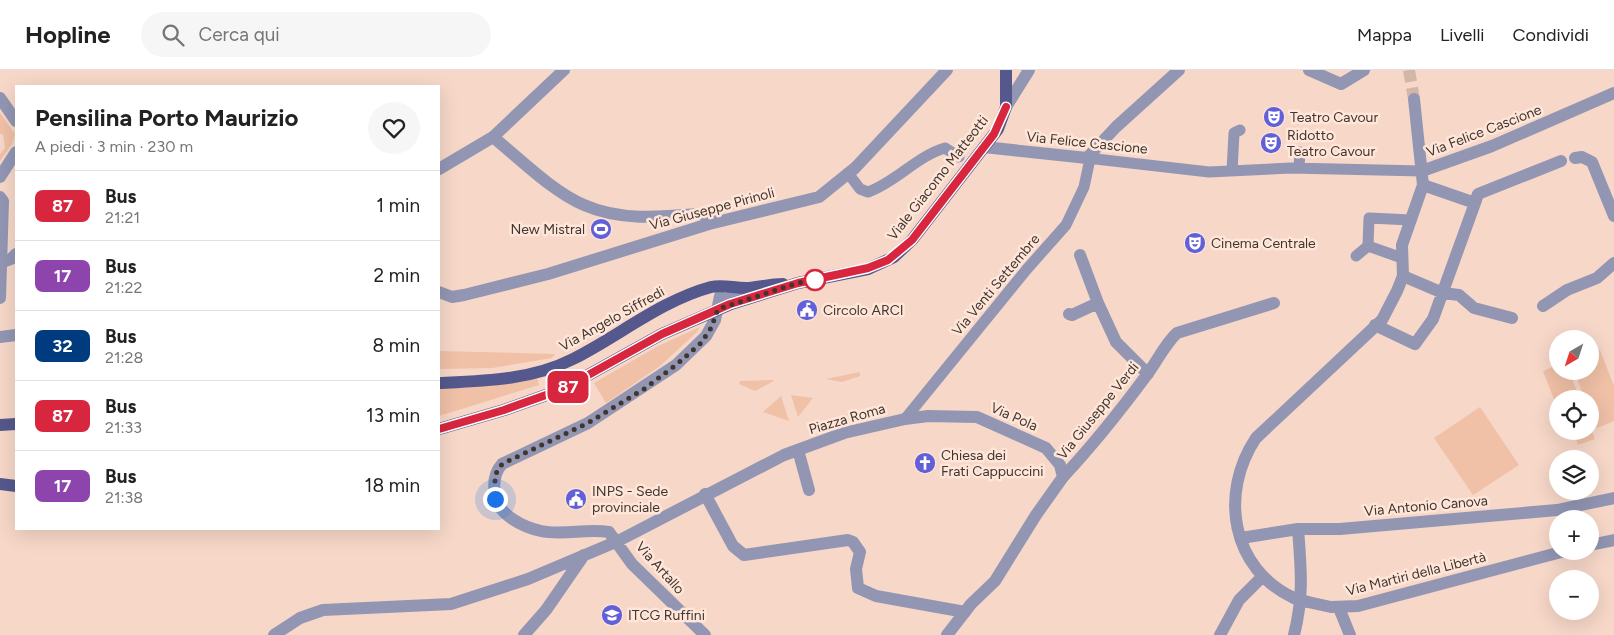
<!DOCTYPE html>
<html lang="it">
<head>
<meta charset="utf-8">
<style>
	body { margin:0; font-family:Figtree,sans-serif; background:#f6f6f6; color:#222; height:100vh; display:flex; flex-direction:column; font-size:19px; white-space:nowrap }
	* { box-sizing:border-box; margin:0 }
	p { font-size:16px; color:#767676 }
	.icon { flex:none; width:28px; height:28px; fill:none; stroke:currentColor; stroke-width:2; stroke-linecap:round; stroke-linejoin:round }
	.map { position:relative; flex:1; overflow:hidden }
	.drawer { position:absolute; left:15px; top:15px; width:425px; height:445px; display:flex; flex-direction:column; background:#fff; border-radius:0px; box-shadow:0 5px 20px #0002 }
	.drawer>* { flex:none }
	.badge { padding:0 10px; border-radius:8px; font-size:18px; line-height:32px }
	.needle { width:32px; rotate:219deg }
	.tools { position:absolute; left:1549px; top:260px; display:grid; gap:10px }
	.tools a { display:grid; place-items:center; width:50px; height:50px; border-radius:50%; background:#fff; box-shadow:0 5px 20px #0002; font-size:25px }
	.you { position:absolute; width:25px; height:25px; margin:-12px; border:4px solid #fff; border-radius:50%; background:#1a73e8; box-shadow:0 0 0 8px #1a73e833 }
	.map>.badge { position:absolute; translate:-50% -50%; box-shadow:0 0 0 2px #fff }
	.round { display:grid; place-items:center; flex:none; width:52px; height:52px; border-radius:26px; background:#f6f6f6 }
	.summary { display:flex; align-items:center; justify-content:space-between; height:85px; padding:0 20px }
	h1 { font-size:24px; font-weight:700; line-height:38px }
	ul { padding:0; list-style:none }
	li { display:flex; align-items:center; gap:15px; height:70px; padding:0 20px; border-top:1px solid #e0e0e0 }
	li div { flex:1 }
	li b { display:block; font-size:19px }
	li em { font-style:normal }
	li .badge { min-width:55px; font-weight:700; text-align:center }
	header { display:flex; align-items:center; gap:30px; box-sizing:border-box; height:70px; padding:0 25px; background:#fff; border-bottom:1px solid #e0e0e0 }
	header strong { font-size:24px }
	nav { display:flex; gap:28px; margin-inline-start:auto; font-size:18px }
	.search { width:350px; height:45px; background:#f6f6f6; display:flex; align-items:center; gap:12px; box-sizing:border-box; padding:0 18px; border-radius:28px; color:#767676; font-size:19px }
	.map>svg:first-child { display:block }
	.green { fill:#f0c0a7 }
	.lines { fill:none; stroke-linecap:round; stroke-linejoin:round }
	.tertiary-tunnel { stroke:#d2b7a9; stroke-width:12; stroke-dasharray:12 6; stroke-linecap:butt }
	.pedestrian { stroke:#9296b3; stroke-width:11 }
	.minor { stroke:#9296b3; stroke-width:12 }
	.tertiary { stroke:#9296b3; stroke-width:12 }
	.primary { stroke:#54588c; stroke-width:12 }
	.tertiary-bridge { stroke:#9296b3; stroke-width:12 }
	.line-casing { stroke:#fff; stroke-width:11 }
	.line { stroke:#d7263d; stroke-width:8 }
	.walk { stroke:#41352f; stroke-width:5; stroke-dasharray:0 9 }
	.stop-dot { fill:#fff; stroke:#d7263d; stroke-width:2.5 }
	.labels { text-anchor:middle; dominant-baseline:central; stroke-width:5; stroke-linejoin:round; paint-order:stroke }
	.poi-label { font-size:14px; fill:#41352f; stroke:#ffe6d9; text-anchor:start }
	.street-label { font-size:14px; fill:#41352f; stroke:#ffe6d9 }
</style>
</head>
<body>
<header>
<strong>Hopline</strong>
<div class="search"><svg class="icon" aria-label="search" viewBox="0 0 24 24"><circle cx="10" cy="10" r="6"/><path d="M15 15l6 6"/></svg>Cerca qui</div>
<nav><a>Mappa</a><a>Livelli</a><a>Condividi</a></nav>
</header>
<div class="map">
<svg width="1614" height="565" viewBox="0 0 1614 565">
	<rect width="100%" height="100%" fill="#f6d7c8"/>
	<path class="green" d="M0,43L15,64L12,74L0,91V84L5,78L3,64H0Z
		M700,257L697,262L660,296L606,333L594,313L658,276Z
		M1600,280L1614,316V351L1597,358L1590,341V329H1585L1574,301H1590V283Z
		M439,281L555,284L552,288L492,298L439,299Z
		M1557,295L1558,301H1569L1580,329H1558L1557,337L1543,301Z
		M860,302V306L842,312L826,309Z
		M537,307L539,315L439,346V318Z
		M740,311L773,310L774,311L755,321L739,314Z
		M791,325L813,328L798,347Z
		M781,326L789,351L763,342Z
		M1480,337L1519,395L1473,425L1434,368Z
		M1590,357L1595,369L1578,375L1573,361H1590Z"/>
	<g class="lines">
		<path class="tertiary-tunnel" d="M1409,0L1414,29"/>
		<path class="pedestrian" d="M1087,88L1209,102L1291,98L1422,101
			M1299,98L1300,82
			M1232,101L1234,63L1240,60
			M848,103L860,119L868,122C896,112 917,86 945,78L959,87
			M1368,176L1369,148L1411,150
			M1356,186L1368,176L1402,188
			M905,349L1027,199L1066,155L1084,117L1090,89"/>
		<path class="minor" d="M1309,0L1341,14L1364,0
			M0,28L16,51
			M1006,37L1029,0
			M493,67C520,89 553,122 584,135C625,153 670,146 712,143
			M984,77L1087,88L1116,57L1179,0
			M1575,88L1582,87L1592,92L1614,146
			M0,107L16,82
			M1423,115L1475,133L1478,124L1561,91
			M0,127L3,131L0,228
			M1080,185L1098,233L1116,272L1148,304
			M3,192L11,189L16,184
			M1403,206L1443,223L1459,225L1474,238L1512,248
			M439,222L452,227L464,225L548,204L709,154L819,127L855,98L947,0
			M1543,236L1567,220L1597,208L1614,193
			M1069,244L1072,245L1098,233
			M1375,255L1415,274L1433,249L1475,133
			M798,380L809,420
			M1063,407C1093,375 1120,341 1146,306C1157,292 1164,275 1177,263L1274,233
			M705,424L733,476L744,485L848,470L853,472L860,482L856,499L858,518L876,526L965,542
			M1241,468L1298,459H1340L1557,440L1614,428
			M1339,538L1350,565
			M274,565L300,548L323,540L451,534L528,509L618,471
			M524,565L546,540L584,485
			M1294,565C1304,525 1301,499 1298,459"/>
		<path class="tertiary" d="M439,99L493,67L564,0
			M1422,101L1492,76L1614,23
			M718,239L730,227L748,218
			M0,267L16,265
			M618,471L784,385L844,363L905,349L928,346L977,347L1046,378L1060,395L1063,407L1036,445L995,511L971,534L947,565
			M1590,475L1614,470
			M1294,528C1231,499 1219,423 1256,368L1382,250L1397,221L1403,206L1402,175L1423,115L1414,29
			M1308,532L1331,537L1358,536L1565,481
			M705,565L632,494L609,462C587,458 563,466 541,461C523,457 498,445 495,425C493,413 494,403 502,394L588,353L676,295L706,266L715,250L720,226
			M1220,565L1239,530L1262,507"/>
		<path class="primary" d="M439,313C484,311 532,310 573,289C619,266 660,231 711,217C724,214 736,219 749,218C760,217 771,214 783,214
			M0,355L16,354
			M439,359L504,340L563,319L662,264L731,234L798,213L868,199L894,187L912,170L998,59L1006,37V0
			M0,414L16,416"/>
		<path class="tertiary-bridge" d="M1294,528L1308,532"/>
	</g>
	<g class="lines">
		<g class="line-casing">
			<path id="line" d="M439,359L504,340L563,319L662,264L730,234L798,213L868,198L888,190L912,170L994,64L1006,37"/>
		</g>
		<use href="#line" class="line"/>
		<path class="walk" d="M495,429V405L502,394L588,353L644,319L676,295L701,273L711,258L718,239L798,213L815,210"/>
	</g>
	<defs>
		<g id="theatre-disc" transform="scale(1.125)"><circle r="9.5" fill="#6260d9" stroke="#ffe6d9"/><path d="M-5-5.5Q0-4 5-5.5V0Q5 5 0 6Q-5 5-5 0ZM-3.3-2.5H-1v1.5H-3.3ZM1-2.5H3.3v1.5H1ZM-2.8 1Q0 5.5 2.8 1Z" fill="#fff"/></g>
		<g id="stadium-disc" transform="scale(1.125)"><circle r="9.5" fill="#6260d9" stroke="#ffe6d9"/><path d="M0-5a6.5 5 0 1 0 0 10a6.5 5 0 1 0 0-10ZM-3.5-1.8h7v3.6h-7Z" fill="#fff"/></g>
		<g id="civic-disc" transform="scale(1.125)"><circle r="9.5" fill="#6260d9" stroke="#ffe6d9"/><path d="M-.6-6.5H3V-4.5H.6V-3L4-1V1h2V6H-6V1h2V-1L-.6-3ZM-1.2 2.5V6h2.4V2.5Z" fill="#fff"/></g>
		<g id="church-disc" transform="scale(1.125)"><circle r="9.5" fill="#6260d9" stroke="#ffe6d9"/><path d="M-1.2-6h2.4v3.5h3.3v2.4h-3.3V6h-2.4V-.1h-3.3v-2.4h3.3Z" fill="#fff"/></g>
		<g id="university-disc" transform="scale(1.125)"><circle r="9.5" fill="#6260d9" stroke="#ffe6d9"/><path d="M0-5L7-2L0 1L-7-2ZM-4 1L0 2.5L4 1V4Q0 6-4 4Z" fill="#fff"/></g>
	</defs>
	<g fill-rule="evenodd">
		<use href="#theatre-disc" x="1274" y="47"/>
		<use href="#theatre-disc" x="1271" y="73"/>
		<use href="#stadium-disc" x="601" y="159"/>
		<use href="#theatre-disc" x="1195" y="173"/>
		<use href="#civic-disc" x="807" y="240"/>
		<use href="#church-disc" x="925" y="393"/>
		<use href="#civic-disc" x="576" y="429"/>
		<use href="#university-disc" x="612" y="545"/>
	</g>
	<circle class="stop-dot" cx="815" cy="210" r="10"/>
	<g class="labels">
		<g class="poi-label">
			<text x="1290" y="47">Teatro Cavour</text>
			<text x="1287" y="65">Ridotto<tspan x="1287" dy="16">Teatro Cavour</tspan></text>
			<text x="585" y="159" text-anchor="end">New Mistral</text>
			<text x="1211" y="173">Cinema Centrale</text>
			<text x="823" y="240">Circolo ARCI</text>
			<text x="941" y="385">Chiesa dei<tspan x="941" dy="16">Frati Cappuccini</tspan></text>
			<text x="592" y="421">INPS - Sede<tspan x="592" dy="16">provinciale</tspan></text>
			<text x="628" y="545">ITCG Ruffini</text>
		</g>
		<g class="street-label">
			<text transform="translate(1484 61) rotate(-21)">Via Felice Cascione</text>
			<text transform="translate(1087 73) rotate(6)">Via Felice Cascione</text>
			<text transform="translate(938 108) rotate(-52)">Viale Giacomo Matteotti</text>
			<text transform="translate(712 139) rotate(-15)">Via Giuseppe Pirinoli</text>
			<text transform="translate(996 215) rotate(-50)">Via Venti Settembre</text>
			<text transform="translate(612 249) rotate(-29)">Via Angelo Siffredi</text>
			<text transform="translate(1098 341) rotate(-51)">Via Giuseppe Verdi</text>
			<text transform="translate(1014 347) rotate(24)">Via Pola</text>
			<text transform="translate(847 349) rotate(-16)">Piazza Roma</text>
			<text transform="translate(1426 436) rotate(-5)">Via Antonio Canova</text>
			<text transform="translate(660 498) rotate(48)">Via Artallo</text>
			<text transform="translate(1416 504) rotate(-14)">Via Martiri della Libertà</text>
		</g>
	</g>
</svg>
<div class="tools">
<a><svg class="needle" viewBox="-14 -14 28 28"><path d="M0-13l5 13h-10z" fill="#e53935"/><path d="M0 13l5-13h-10z" fill="#767676"/></svg></a>
<a><svg class="icon" aria-label="locate" viewBox="0 0 24 24"><circle cx="12" cy="12" r="6"/><path d="M12 2v4M12 18v4M2 12h4M18 12h4"/></svg></a>
<a><svg class="icon" aria-label="layers" viewBox="0 0 24 24"><path d="M12 4l9 5-9 5-9-5zM3 14l9 5 9-5"/></svg></a>
<a>+</a>
<a>−</a>
</div>
<div class="you" style="left:495px;top:429px"></div>
<b class="badge" style="left:568px;top:317px;background:#d7263d;color:#fff">87</b>
<section class="drawer">
<div class="summary"><div><h1>Pensilina Porto Maurizio</h1><p>A piedi · 3 min · 230 m</p></div><a class="round"><svg class="icon" aria-label="heart" viewBox="0 0 24 24"><path d="M12 20l-8-8c-3-5 5-10 8-4 3-6 11-1 8 4z"/></svg></a></div>
<ul>
<li><span class="badge" style="background:#d7263d;color:#fff">87</span><div><b>Bus</b><p>21:21</p></div><em>1 min</em></li>
<li><span class="badge" style="background:#8e44ad;color:#fff">17</span><div><b>Bus</b><p>21:22</p></div><em>2 min</em></li>
<li><span class="badge" style="background:#003b80;color:#fff">32</span><div><b>Bus</b><p>21:28</p></div><em>8 min</em></li>
<li><span class="badge" style="background:#d7263d;color:#fff">87</span><div><b>Bus</b><p>21:33</p></div><em>13 min</em></li>
<li><span class="badge" style="background:#8e44ad;color:#fff">17</span><div><b>Bus</b><p>21:38</p></div><em>18 min</em></li>
</ul>
</section>
</div>
</body>
</html>
